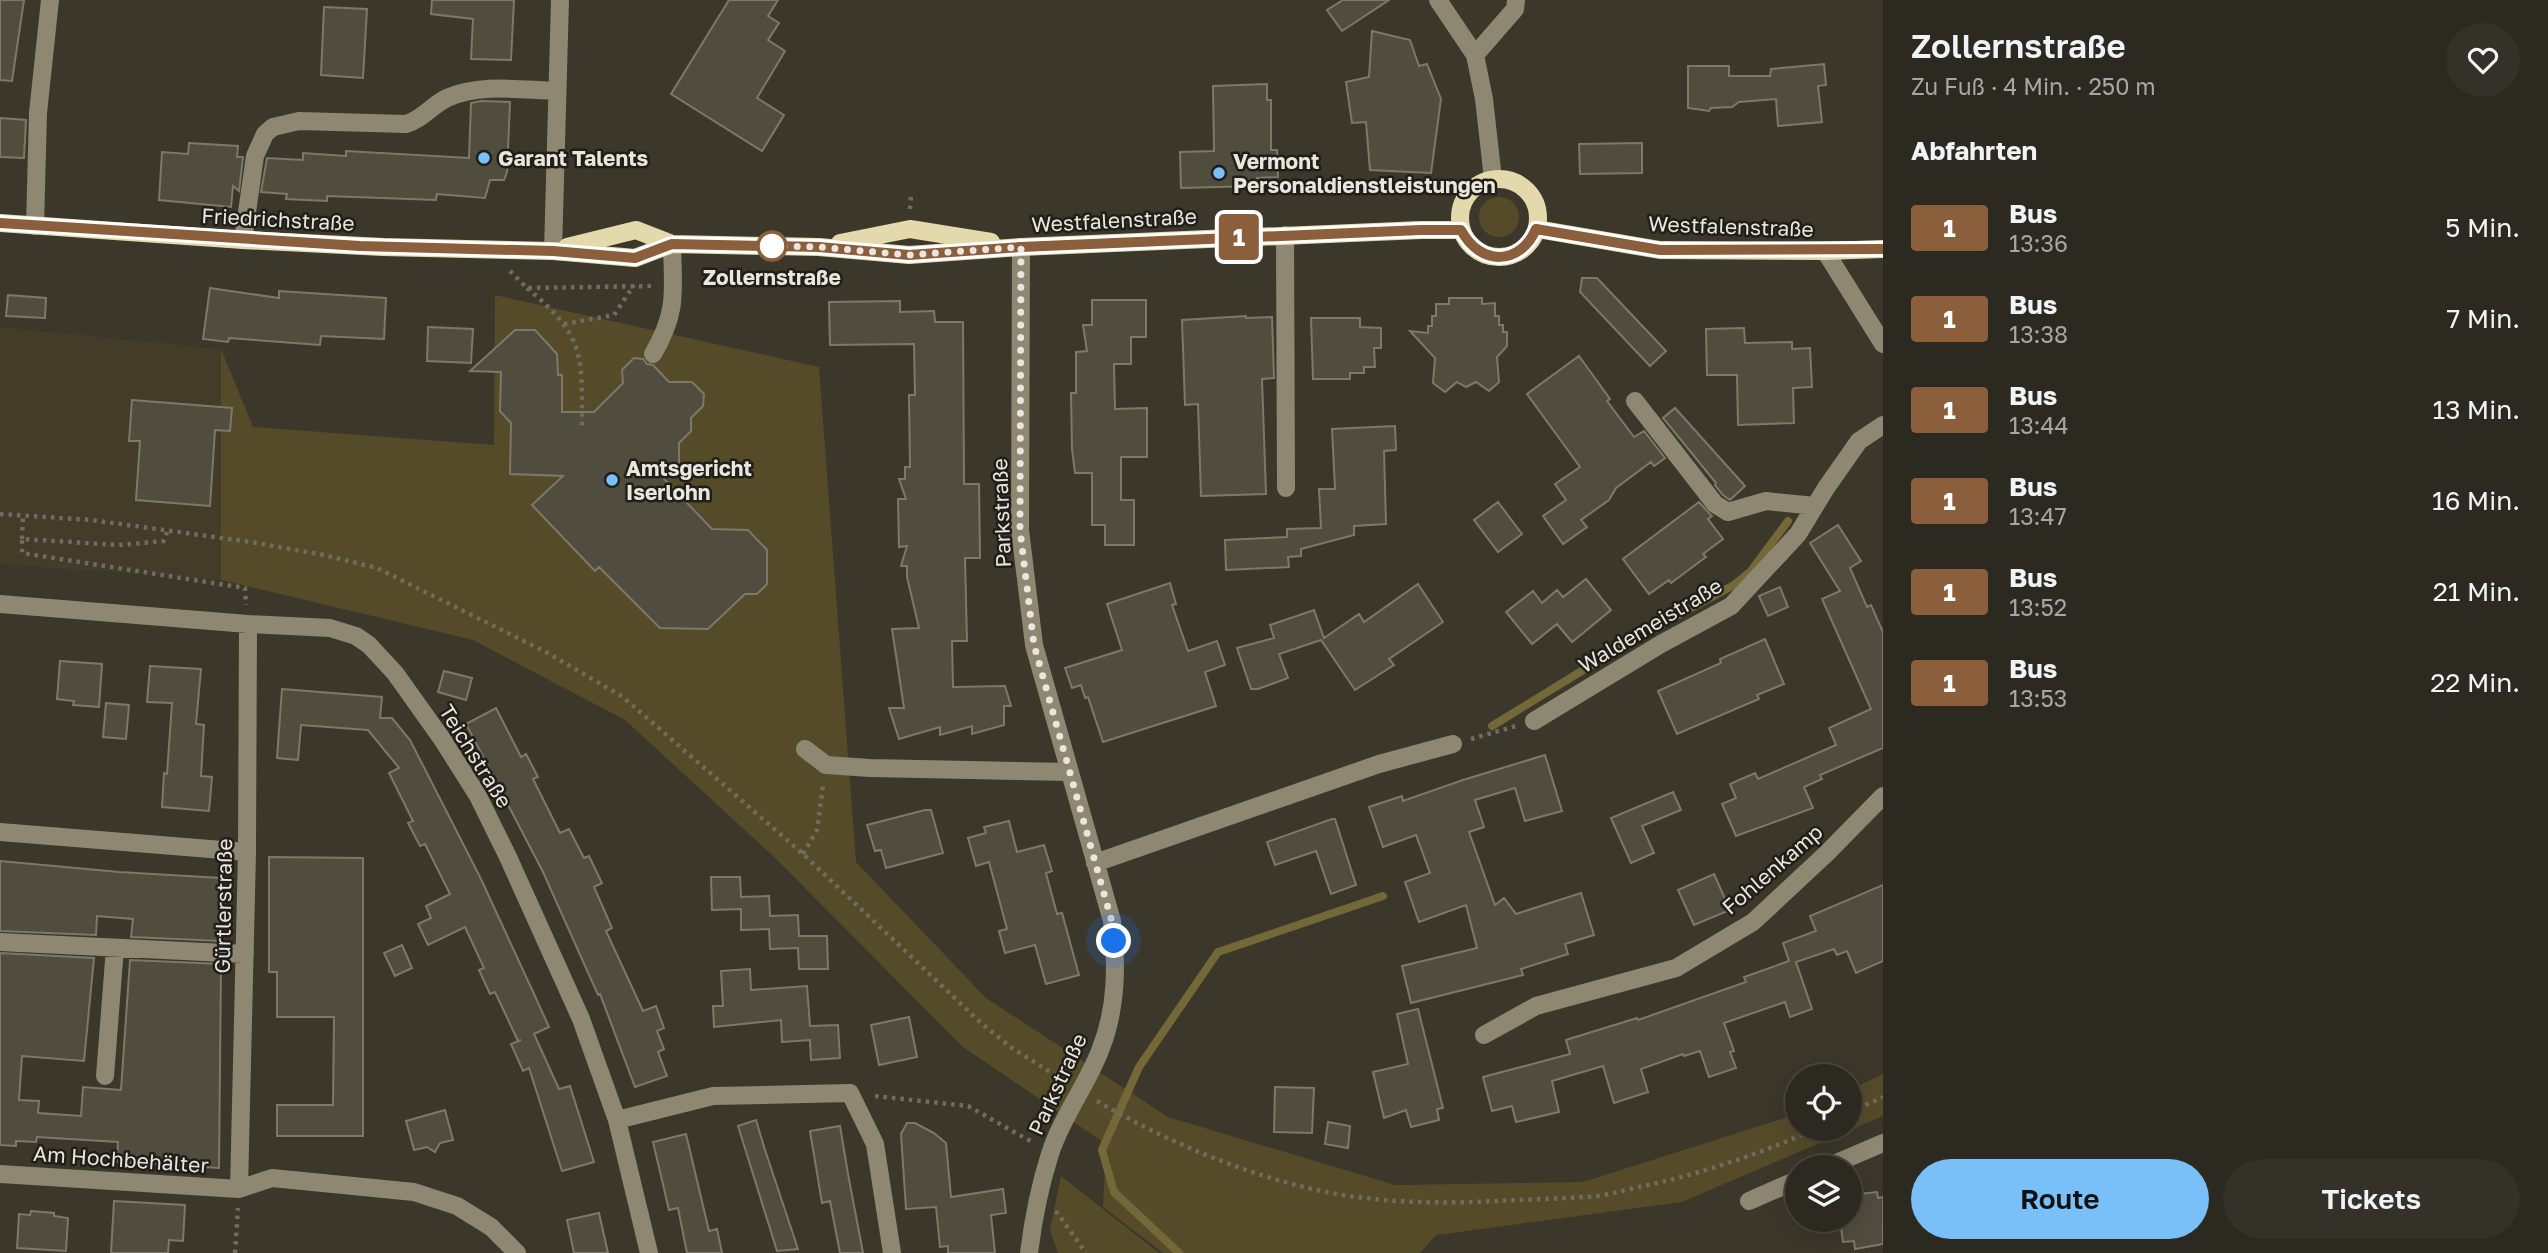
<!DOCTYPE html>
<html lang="de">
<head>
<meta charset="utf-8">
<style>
	body { margin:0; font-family:"Golos Text",sans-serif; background:#343129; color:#f1f3f6; height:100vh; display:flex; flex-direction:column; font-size:26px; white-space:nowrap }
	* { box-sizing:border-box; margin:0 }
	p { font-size:23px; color:#a6a6a5 }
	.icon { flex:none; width:38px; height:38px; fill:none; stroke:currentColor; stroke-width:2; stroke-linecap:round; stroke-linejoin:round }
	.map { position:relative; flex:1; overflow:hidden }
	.drawer { display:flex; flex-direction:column; background:#2c2920; width:665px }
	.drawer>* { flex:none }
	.badge { padding:0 14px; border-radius:5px; font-size:24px; line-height:46px }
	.controls { position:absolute; left:1785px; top:1064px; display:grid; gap:14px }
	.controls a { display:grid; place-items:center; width:77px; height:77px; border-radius:50%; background:#2c2920; box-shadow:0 7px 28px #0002,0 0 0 2px #48453e; font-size:35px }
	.you { position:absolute; width:35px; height:35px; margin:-18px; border:5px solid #fff; border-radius:50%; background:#1a73e8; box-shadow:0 0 0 10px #1a73e833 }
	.map>.badge { position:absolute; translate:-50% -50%; box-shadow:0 0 0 4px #fff }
	h2 { padding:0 28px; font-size:26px; line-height:63px }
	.round { display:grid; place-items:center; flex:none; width:74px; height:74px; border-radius:37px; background:#343129 }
	.summary { display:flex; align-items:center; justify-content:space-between; height:119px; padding:0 28px }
	h1 { font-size:33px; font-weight:600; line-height:52px }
	.primary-button { display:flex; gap:14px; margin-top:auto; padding:14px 28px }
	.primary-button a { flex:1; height:80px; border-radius:42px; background:#79bff8; color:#111; font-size:28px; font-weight:600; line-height:80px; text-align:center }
	.primary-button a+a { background:#343129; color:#f1f3f6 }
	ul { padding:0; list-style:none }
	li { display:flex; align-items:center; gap:21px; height:91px; padding:0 28px }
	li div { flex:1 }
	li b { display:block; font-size:26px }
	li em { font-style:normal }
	li .badge { min-width:77px; font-weight:700; text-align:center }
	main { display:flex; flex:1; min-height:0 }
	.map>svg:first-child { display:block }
	.built { fill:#423c28 }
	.green { fill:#554b29 }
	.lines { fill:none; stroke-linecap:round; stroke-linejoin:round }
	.stream { stroke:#746738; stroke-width:8 }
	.building { fill:#504c3e; stroke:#7d796a; stroke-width:2 }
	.path { stroke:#706c61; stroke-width:4.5; stroke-dasharray:3.5 5; stroke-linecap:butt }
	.minor { stroke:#8e8873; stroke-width:18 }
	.major { stroke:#e4d8ad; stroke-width:18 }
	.line-casing { stroke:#fff; stroke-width:16 }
	.line { stroke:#8b5e3c; stroke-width:10 }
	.walk { stroke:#e9e6de; stroke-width:7; stroke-dasharray:0 12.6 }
	.poi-dot { fill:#79bff8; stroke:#201e18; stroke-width:2.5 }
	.stop-dot { fill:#fff; stroke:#8b5e3c; stroke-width:3.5 }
	.labels { text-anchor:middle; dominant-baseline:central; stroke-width:5; stroke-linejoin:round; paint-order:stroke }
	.poi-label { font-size:21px; font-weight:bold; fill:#e9e6de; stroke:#201e18; text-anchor:start }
	.street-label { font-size:21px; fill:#e9e6de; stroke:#201e18 }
	.stop-label { font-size:21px; font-weight:bold; fill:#e9e6de; stroke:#201e18 }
</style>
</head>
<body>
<main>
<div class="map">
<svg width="1883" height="1253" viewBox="0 0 1883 1253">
	<rect width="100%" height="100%" fill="#3b372a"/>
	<path class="built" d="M0,327L221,349V580L0,564Z"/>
	<path class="green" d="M1479 217a20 20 0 1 1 40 0a20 20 0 1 1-40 0Z
		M495,295L819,367L856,862L986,998L1168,1117L1395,1185L1583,1182L1797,1114V1129H1850V1090L1883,1074V1116L1682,1202L1436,1235L1420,1253H1163L1103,1207L1106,1144L963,1047L773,856L625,720L473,640L221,580V349L253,427L494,445Z
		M1061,1176L1159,1253H1058L1050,1230Z"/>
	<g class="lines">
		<path class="stream" d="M1492,726L1634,639L1734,585L1751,571L1788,521
			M1179,1253L1114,1192L1102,1150L1139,1067L1218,952L1383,896"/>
	</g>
	<path class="building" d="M0,0H24L12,81L0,80Z
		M432,0H514L511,60L471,59L473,19L431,14Z
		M729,0H778L768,16L779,23L768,40L785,51L757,98L784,115L762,151L671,94Z
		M1343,0H1389L1342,31L1327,10Z
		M324,7L367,9L363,78L321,75Z
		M1372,31L1410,40L1419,66L1427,64L1441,99L1431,173L1370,170L1366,122L1352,123L1346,82L1369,77Z
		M1824,64L1826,85L1818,86L1822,122L1778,126L1776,99L1739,102L1732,107L1711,108L1709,111L1688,108V66H1729V76H1770L1771,69Z
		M1267,84V100H1271V150H1277L1278,177L1257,178V186L1181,188L1180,152L1214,151L1213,86Z
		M481,101L510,102L507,172L504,180H490L485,198L437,194L436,200L327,196V201L286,199L287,194L261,192L267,158L303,160V153L346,156V151L469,158L471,103Z
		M0,118L26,120L24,158L0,157Z
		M189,143L238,146L237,157H243L239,191L233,186L231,207L159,200L162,152L188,154Z
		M1642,143V173L1580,174L1579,144Z
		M1582,278H1597L1666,351L1650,366L1580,292Z
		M210,288L279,298V291L386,298L384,339L321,336L320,345L229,338L228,342L203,339Z
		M8,295L46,298L45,318L6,316Z
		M1449,298H1482V304L1495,303V316H1499V325H1503V332H1507V346L1497,357L1499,382L1489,391L1476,382L1466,387L1457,382L1445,392L1433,383L1435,358L1410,331L1428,333V326H1432V316H1436V304H1449Z
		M1092,300H1146V337H1131V364H1114L1115,409L1147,408V457H1121V500H1134V545H1105V525H1092V473H1075L1072,449L1071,393H1076V352L1087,351L1083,325H1092Z
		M900,301V312L934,311L935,322H963L964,484H979L980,558H965L967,641H952L953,687L1005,686L1011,706H1004V725L972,734V726L940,735V727L899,739L889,708H904L892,629L919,628L907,577V566H901L907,546L899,547L898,499H906L899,479H905V467H910L909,395H915L914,344L830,345L829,302Z
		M1246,316V318L1272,317L1274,378L1262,379L1266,494L1201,496L1198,404L1185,405L1182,320Z
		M1311,318H1360V327L1381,328V348H1374L1375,367H1364V373H1350V379H1313Z
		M428,327L473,329L471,363L427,361Z
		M1744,328L1745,343L1792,342V349L1810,348L1812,387L1793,388L1794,423L1738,425L1737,375H1707L1706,329Z
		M515,330H535L557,354L558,375H562V412H594L623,383L622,370L634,358L643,359L647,364L653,365L669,382H692L704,394L703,406L691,418V431L679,443V464L664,479L712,529L748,530L767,550V584L757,594H745L708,629L660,628L599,567L595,571L532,505L563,476L510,474L511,423L500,411L501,372L470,371Z
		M1579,356L1610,399L1607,401L1634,437L1644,431L1665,458L1654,466L1651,462L1616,488L1609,500L1581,520L1587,527L1563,544L1543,516L1566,500L1555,484L1580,467L1527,394Z
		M132,400L232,408L230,431L215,430L210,506L136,500L140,441H129Z
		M1675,408L1745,486L1730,500L1723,495L1715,485L1716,483L1663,418Z
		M1395,426L1396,450L1384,451L1386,524L1354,526V535L1301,549V556L1288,557L1289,567L1226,570L1225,540L1287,537V529L1321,528L1319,489H1335L1332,429Z
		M1498,502L1522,534L1498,552L1474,520Z
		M1699,502L1712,516L1708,519L1723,539L1703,554L1706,557L1671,583L1669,580L1649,594L1623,559Z
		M1838,525L1861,561L1850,568L1867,607L1871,605L1883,632V748L1820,775L1822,779L1804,787L1813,808L1736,836L1722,804L1736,798L1730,784L1755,773L1758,779L1836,745L1829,728L1871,709L1822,599L1840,591L1810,543Z
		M1586,579L1611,610L1572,642L1557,624L1532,644L1506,612L1533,591L1542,603L1557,590L1563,597Z
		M1170,583L1176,604L1172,605L1188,651L1217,641L1225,665L1205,672L1216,706L1103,742L1088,697L1085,698L1081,685L1072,688L1065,668L1122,650L1107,604Z
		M1418,584L1443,622L1389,659L1394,665L1355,690L1321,640L1279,654L1288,678L1258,689H1251L1237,648L1274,638L1270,625L1314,610L1324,638L1359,614L1364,622Z
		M1780,587L1788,607L1768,616L1759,596Z
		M1765,639L1784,684L1757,695L1759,699L1677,734L1658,691L1721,663L1720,659Z
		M60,661L102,664L99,707L73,705L74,701L57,699Z
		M150,666L201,669L196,724L204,725L201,776L212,777L209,811L162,807L164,773L167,774L172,703L147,702Z
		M444,671L472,678L466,700L438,692Z
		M282,689L382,697L380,718H392L410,740L480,877L534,994L549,1027L534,1034L559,1089L570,1086L594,1162L562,1171L529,1068L523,1071L511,1044L521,1040L518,1041L495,992L490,994L479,970L484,968L465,927L428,945L418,924L431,918L426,906L450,894L425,844L420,846L408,823L413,821L389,773L399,768L368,730L301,725L298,760L277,758Z
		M106,703L129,705L126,739L103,737Z
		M496,708L521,757L526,754L538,777L533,779L560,833L569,829L584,858L589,856L602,883L594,887L612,928L606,931L643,1011L656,1006L664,1028L657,1031L664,1049L658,1052L667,1076L635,1087L600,994L598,995L543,872L466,724Z
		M1545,755L1562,811L1525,821L1515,788L1475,800L1484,827L1469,832L1495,905L1504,898L1516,914L1581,893L1594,935L1565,944L1568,954L1521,969L1523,975L1411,1003L1402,966L1477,948L1466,905L1419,922L1405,882L1430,873L1416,835L1383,847L1369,807L1402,796L1403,801L1463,780Z
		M1673,792L1681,810L1642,826L1654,853L1631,863L1611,818Z
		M925,810H931L943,853L886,868L881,850L875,851L867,825Z
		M1332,819H1335L1356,885L1331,894L1316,851L1275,865L1267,842Z
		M1009,821L1017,852L1044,845L1052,871L1046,873L1057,914L1062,913L1079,975L1046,984L1035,945L1005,953L999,931L1007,929L989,862L976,866L968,838L986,833L984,827Z
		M269,857L363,858V1136H277V1105H333L334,1017H277V972H269Z
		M0,861L119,872L221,878V941L131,937L133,919L97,916L96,935L0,931Z
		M1714,874L1730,910L1694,925L1678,890Z
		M711,877H740L741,897L769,896L770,916L798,915L799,936H827L828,969H799L798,948L770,949L769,929L741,930V909L712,910Z
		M1883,885V961L1856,973L1847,951L1837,955L1834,949L1796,962L1812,1009L1790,1017L1785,1002L1724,1023L1734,1051L1730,1052L1736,1068L1709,1077L1700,1051L1684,1056L1683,1054L1641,1069L1648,1092L1614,1103L1603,1066L1552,1081L1559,1112L1516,1122L1512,1106L1492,1111L1483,1077L1570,1054L1566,1040L1637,1018L1638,1020L1746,982L1744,977L1789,961L1783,943L1816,931L1810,916Z
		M402,945L412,968L395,976L384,953Z
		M0,953L94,958L84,1061L22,1056L19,1100L39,1101L38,1113L81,1116L83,1087L121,1090L130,960L221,964L219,1168L117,1162L118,1142L37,1137L36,1142L16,1141V1146L0,1145Z
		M750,969L751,990L807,986L810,1026L838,1025L840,1058L811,1060L810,1040L782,1042L781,1020L714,1027L713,1006H723L721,971Z
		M1418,1009L1443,1108L1437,1109L1439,1120L1411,1127L1406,1110L1384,1118L1373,1072L1408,1064L1397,1014Z
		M909,1017L917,1057L879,1065L871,1025Z
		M1275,1087L1314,1088L1312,1133L1274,1132Z
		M445,1110L453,1140L440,1143L435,1152L427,1147L414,1150L406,1121Z
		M756,1120L765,1150L798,1249L777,1251L738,1126Z
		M1328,1122L1350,1126L1348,1148L1325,1144Z
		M907,1123H915L934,1133L946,1143L951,1197L1003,1189L1006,1213L991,1215L995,1253H948V1246L940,1247L936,1207L906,1209L901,1134Z
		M840,1126L848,1174L863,1253H840L830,1201L822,1203L810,1131Z
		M686,1134L709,1231L717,1229L722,1253H687L678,1208L669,1210L653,1142Z
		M1877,1192L1878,1198L1883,1197V1244L1855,1249L1854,1241L1843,1242L1840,1220H1850V1195Z
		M114,1201L185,1205L183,1241L169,1240L168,1253H111Z
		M31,1211L54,1213V1216L68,1218L66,1251L17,1248L19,1214L30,1215Z
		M599,1213L608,1253H574L567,1220Z"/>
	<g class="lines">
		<path class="path" d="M910,209L911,196
			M510,271L527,288L655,286
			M527,288C585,336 582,355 582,427
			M564,324L614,315L634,285
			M0,514L91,520L251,542L324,555L377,568L546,652L623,697L803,854L981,1023L1012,1048L1063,1080
			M167,532L164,541L119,545L22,539V553L245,588L246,605
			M22,539L23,515
			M1471,739L1516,726
			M803,854L817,830L823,786
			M875,1096L968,1106L1032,1142
			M1097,1101C1164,1140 1236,1171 1312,1189C1372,1203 1436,1204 1497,1201C1530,1199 1564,1199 1597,1196C1613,1194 1629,1189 1644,1186C1703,1173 1760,1154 1815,1129
			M1850,1112L1883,1097
			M1056,1211L1086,1253
			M235,1253L238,1208"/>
		<path class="minor" d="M1438,0L1475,55L1484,99L1493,179
			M1475,55L1515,9L1516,0
			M35,226L38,113L50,0
			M1285,235L1286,488
			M243,240L255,156L265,134L273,127L299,121L406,124C423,119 432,105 447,98C481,83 521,90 557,91
			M1021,247L1020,530L1034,645L1112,921C1117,964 1117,1007 1101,1048C1088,1084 1062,1116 1050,1154C1040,1185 1033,1221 1029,1253
			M553,251L560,0
			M1825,251L1883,344
			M653,354C678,311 673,292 672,244
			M1635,401L1715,504L1728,512L1766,501L1815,506
			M0,604L248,624L330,628L356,636L369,645L395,673L442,739L478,796L508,857L581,1019L617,1120L649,1253
			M1534,721L1661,644L1731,606L1798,534L1826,488L1859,441L1883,425
			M805,749L826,765L870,768L1069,772
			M0,832L247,852
			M1095,863L1379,764L1453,744
			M0,942L245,954
			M1484,1035L1536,1006L1676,968L1753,922L1827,853L1883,796
			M105,1076L115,948
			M617,1120L713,1096L850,1093L875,1144L892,1253
			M1827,1167L1883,1143
			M0,1174L239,1189L272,1178L414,1192L457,1206L491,1227L517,1253
			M239,1189L247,852L248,624
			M1749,1201L1797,1180"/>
		<path class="major" d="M1460 218a39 39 0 1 1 78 0a39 39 0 1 1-78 0Z
			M0,223L243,240L383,247L553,251L635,258L672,244L819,247L909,255L1021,247L1421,230H1461
			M1537,229L1660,250L1825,251L1883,249
			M840,243L910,229L991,242
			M567,247L636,230L672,244"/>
	</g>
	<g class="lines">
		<g class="line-casing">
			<path id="line" d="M0,223L360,246L553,251L635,258L672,244L819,247L909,255L1021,247L1421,230H1461C1480,266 1520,266 1536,229L1660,250L1883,249"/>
		</g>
		<use href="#line" class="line"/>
		<path class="walk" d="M772,246L819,247L909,255L1021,247L1020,530L1034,645L1112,922L1114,941"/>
	</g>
	<g class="poi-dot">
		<circle cx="484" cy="158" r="7"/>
		<circle cx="1219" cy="173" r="7"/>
		<circle cx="612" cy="480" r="7"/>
	</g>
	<circle class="stop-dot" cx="772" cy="246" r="14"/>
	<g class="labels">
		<g class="poi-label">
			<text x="498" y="158">Garant Talents</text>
			<text x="1233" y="161">Vermont<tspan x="1233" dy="24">Personaldienstleistungen</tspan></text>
			<text x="626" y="468">Amtsgericht<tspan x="626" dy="24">Iserlohn</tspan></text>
		</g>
		<g class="street-label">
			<text transform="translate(278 219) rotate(3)">Friedrichstraße</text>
			<text transform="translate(1114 220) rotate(-3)">Westfalenstraße</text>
			<text transform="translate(1731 226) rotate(2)">Westfalenstraße</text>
			<text transform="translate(1001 513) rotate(-92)">Parkstraße</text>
			<text transform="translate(1650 625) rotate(-31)">Waldemeistraße</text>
			<text transform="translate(476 756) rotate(58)">Teichstraße</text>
			<text transform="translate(1772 869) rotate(-41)">Fohlenkamp</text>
			<text transform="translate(223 906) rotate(-89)">Gürtlerstraße</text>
			<text transform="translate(1057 1084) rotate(-65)">Parkstraße</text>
			<text transform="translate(121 1159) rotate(4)">Am Hochbehälter</text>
		</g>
		<g class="stop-label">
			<text x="772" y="277">Zollernstraße</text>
		</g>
	</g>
</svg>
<div class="controls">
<a><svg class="icon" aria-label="locate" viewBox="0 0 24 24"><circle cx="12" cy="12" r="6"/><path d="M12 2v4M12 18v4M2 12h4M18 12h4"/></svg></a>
<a><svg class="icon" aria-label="layers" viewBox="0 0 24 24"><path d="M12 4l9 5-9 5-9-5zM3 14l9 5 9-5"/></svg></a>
</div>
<div class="you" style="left:1114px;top:941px"></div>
<b class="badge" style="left:1239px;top:237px;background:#8b5e3c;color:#fff">1</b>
</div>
<section class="drawer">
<div class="summary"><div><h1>Zollernstraße</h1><p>Zu Fuß · 4 Min. · 250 m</p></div><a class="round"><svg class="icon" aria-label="heart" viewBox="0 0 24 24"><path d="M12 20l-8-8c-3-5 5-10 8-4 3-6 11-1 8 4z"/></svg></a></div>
<h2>Abfahrten</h2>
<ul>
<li><span class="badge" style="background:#8b5e3c;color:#fff">1</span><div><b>Bus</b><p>13:36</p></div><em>5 Min.</em></li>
<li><span class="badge" style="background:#8b5e3c;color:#fff">1</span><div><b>Bus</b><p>13:38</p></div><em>7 Min.</em></li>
<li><span class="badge" style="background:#8b5e3c;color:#fff">1</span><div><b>Bus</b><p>13:44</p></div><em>13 Min.</em></li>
<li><span class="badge" style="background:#8b5e3c;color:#fff">1</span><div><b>Bus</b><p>13:47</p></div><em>16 Min.</em></li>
<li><span class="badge" style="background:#8b5e3c;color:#fff">1</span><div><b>Bus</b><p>13:52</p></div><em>21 Min.</em></li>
<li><span class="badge" style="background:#8b5e3c;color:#fff">1</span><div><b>Bus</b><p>13:53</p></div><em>22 Min.</em></li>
</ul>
<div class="primary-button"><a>Route</a><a>Tickets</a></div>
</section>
</main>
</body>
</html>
